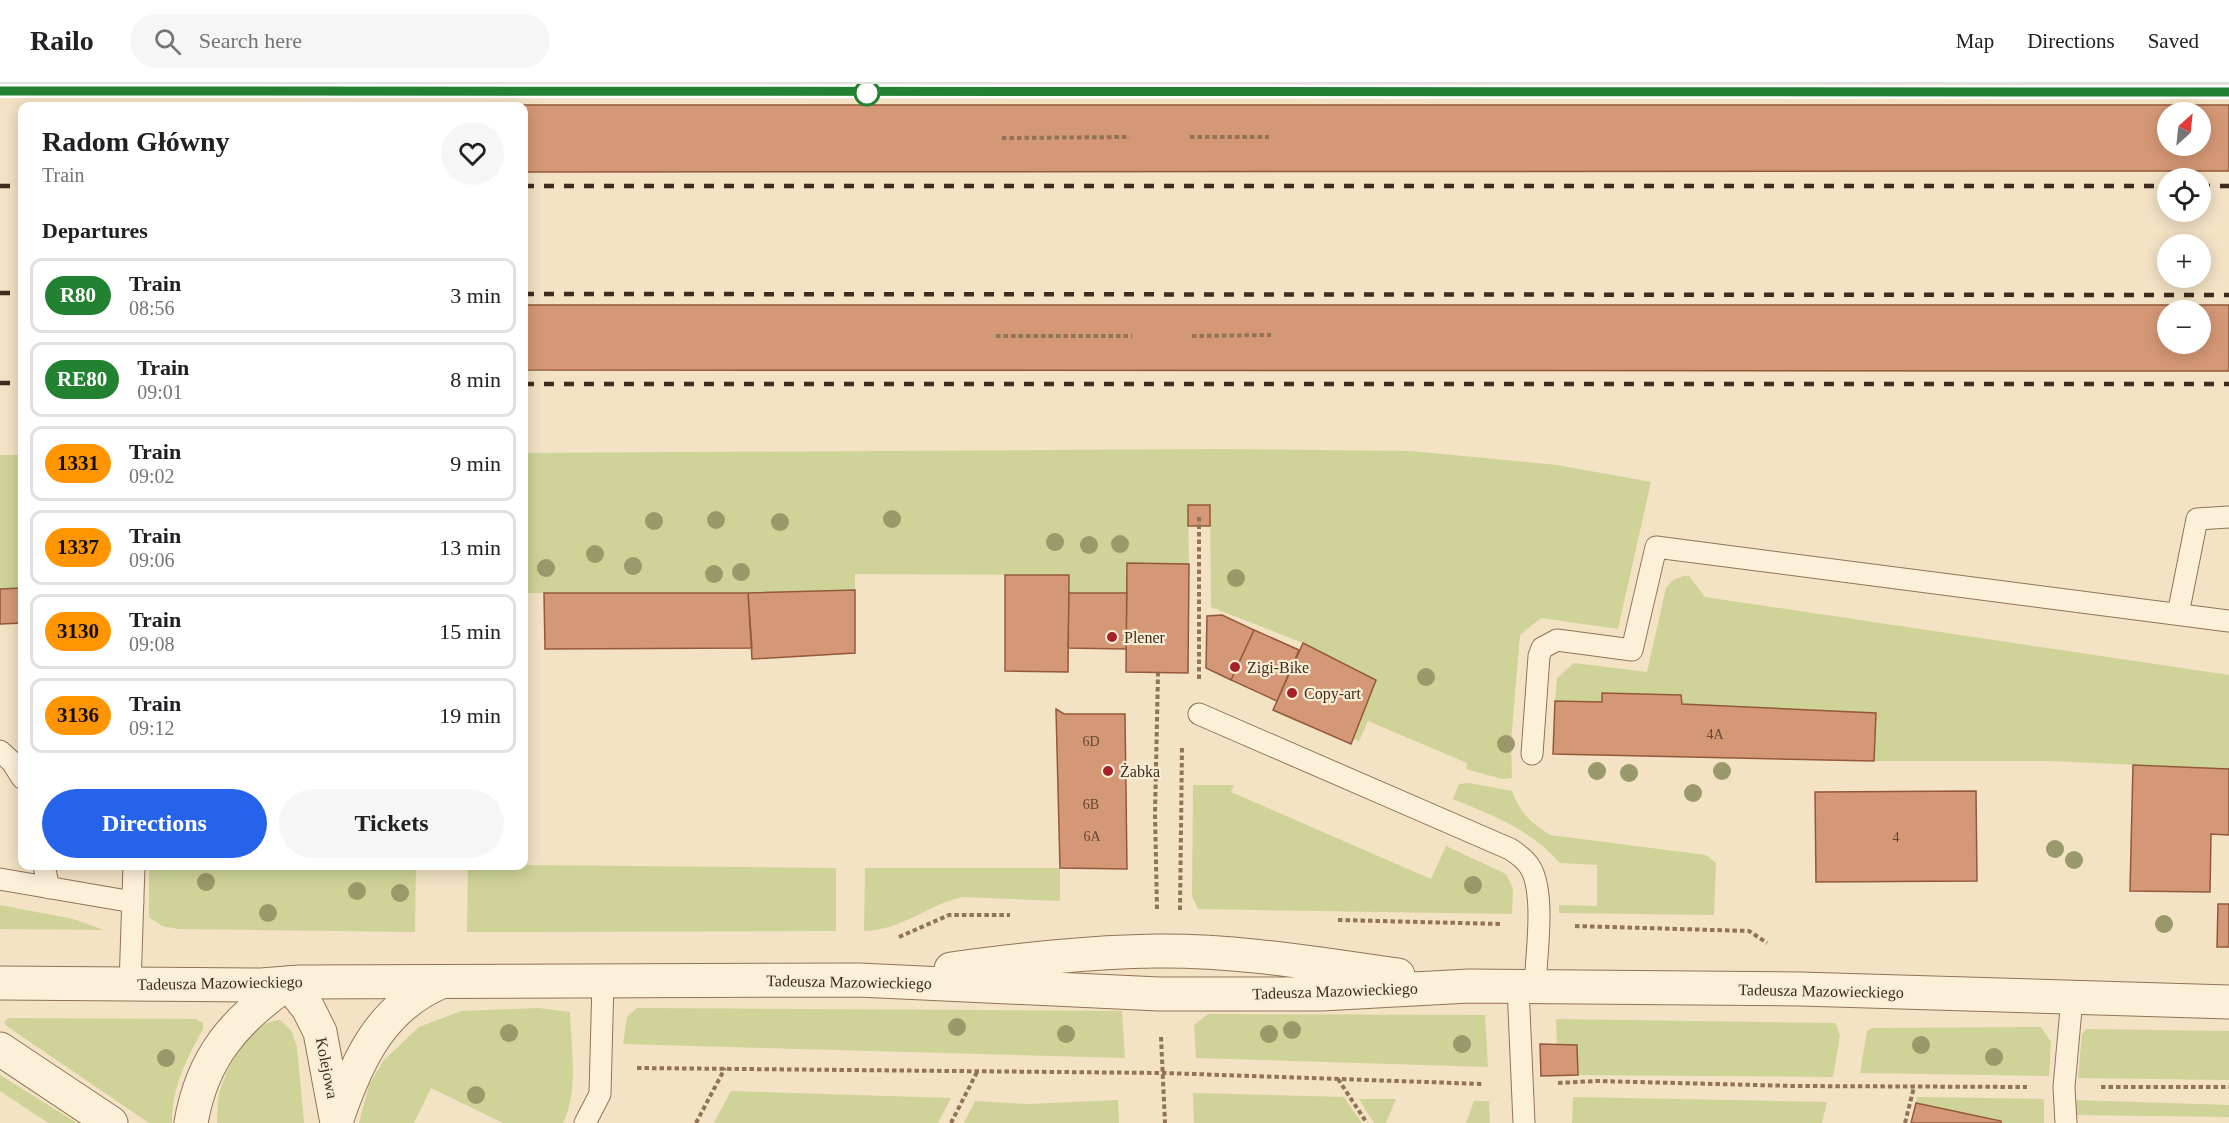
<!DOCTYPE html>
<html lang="en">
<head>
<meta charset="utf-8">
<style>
	body { margin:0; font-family:"Times New Roman",serif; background:#f6f6f6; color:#202124; height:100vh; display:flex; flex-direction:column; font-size:22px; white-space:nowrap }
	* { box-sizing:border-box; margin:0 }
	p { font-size:20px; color:#757577 }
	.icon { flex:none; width:33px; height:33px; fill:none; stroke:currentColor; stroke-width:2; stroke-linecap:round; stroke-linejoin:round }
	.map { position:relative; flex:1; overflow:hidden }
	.panel { position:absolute; left:18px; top:18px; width:510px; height:768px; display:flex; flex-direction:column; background:#fff; border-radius:12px; box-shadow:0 3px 15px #0003 }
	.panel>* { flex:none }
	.badge { padding:0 12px; border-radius:20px; font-size:21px; line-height:39px }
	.needle { width:39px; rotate:27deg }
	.controls { position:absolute; left:2157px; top:18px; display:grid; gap:12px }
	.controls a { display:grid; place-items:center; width:54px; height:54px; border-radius:50%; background:#fff; box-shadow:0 3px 15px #0003; font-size:30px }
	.map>.badge { position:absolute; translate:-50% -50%; box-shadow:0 0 0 3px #fff }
	h2 { padding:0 24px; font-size:22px; line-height:54px }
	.round { display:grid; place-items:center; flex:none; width:63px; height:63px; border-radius:32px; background:#f6f6f6 }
	.overview { display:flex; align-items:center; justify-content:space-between; height:102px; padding:0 24px }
	h1 { font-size:28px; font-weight:700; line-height:45px }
	.action { display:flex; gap:12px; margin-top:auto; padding:12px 24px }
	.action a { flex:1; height:69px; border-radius:36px; background:#2563eb; color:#fff; font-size:24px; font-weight:700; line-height:69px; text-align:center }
	.action a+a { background:#f6f6f6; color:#202124 }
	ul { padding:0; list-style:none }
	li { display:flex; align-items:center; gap:18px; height:75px; margin:0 12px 9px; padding:0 12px; border:3px solid #e0e0e0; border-radius:12px }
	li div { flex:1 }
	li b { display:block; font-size:22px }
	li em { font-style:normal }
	li .badge { min-width:66px; font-weight:700; text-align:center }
	header { display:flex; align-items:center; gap:36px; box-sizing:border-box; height:84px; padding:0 30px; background:#fff; border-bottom:2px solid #e0e0e0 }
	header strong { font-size:28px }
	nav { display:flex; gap:33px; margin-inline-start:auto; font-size:21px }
	.search { width:420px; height:54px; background:#f6f6f6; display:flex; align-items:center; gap:15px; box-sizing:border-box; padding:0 21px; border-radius:33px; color:#757577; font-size:22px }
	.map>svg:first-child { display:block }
	.green { fill:#cfd397 }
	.building { fill:#d59876; stroke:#93593b; stroke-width:1.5; fill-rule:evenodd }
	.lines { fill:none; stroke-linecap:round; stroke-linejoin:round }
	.service-casing { stroke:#917358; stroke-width:23 }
	.minor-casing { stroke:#917358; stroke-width:35 }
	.tertiary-casing { stroke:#917358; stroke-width:35 }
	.path { stroke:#917358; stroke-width:4; stroke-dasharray:4.5 3; stroke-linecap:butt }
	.service { stroke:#fcf0d9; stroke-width:21 }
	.minor { stroke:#fcf0d9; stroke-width:33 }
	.tertiary { stroke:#fcf0d9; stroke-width:33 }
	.rail { stroke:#3f2c1e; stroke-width:4.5; stroke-dasharray:10 10; stroke-linecap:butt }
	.tree { fill:#9a996b }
	.line-casing { stroke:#fff; stroke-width:14 }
	.line { stroke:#238132; stroke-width:9 }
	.stop-dot { fill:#fff; stroke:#238132; stroke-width:3 }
	.poi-dot { fill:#a72129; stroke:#f9edd5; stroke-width:2 }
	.labels { text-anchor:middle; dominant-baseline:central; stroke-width:4.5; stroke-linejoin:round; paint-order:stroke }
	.number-label { font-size:14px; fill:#644734 }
	.poi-label { font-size:16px; fill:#3f2c1e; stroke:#f9edd5; text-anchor:start }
	.street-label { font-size:16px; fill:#3f2c1e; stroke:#f9edd5 }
</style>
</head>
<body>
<header>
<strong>Railo</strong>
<div class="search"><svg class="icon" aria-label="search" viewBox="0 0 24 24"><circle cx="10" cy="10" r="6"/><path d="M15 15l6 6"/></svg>Search here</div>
<nav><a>Map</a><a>Directions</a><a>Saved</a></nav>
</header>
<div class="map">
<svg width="2229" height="1039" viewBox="0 0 2229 1039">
	<rect width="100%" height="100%" fill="#f3e2c4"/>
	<path class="green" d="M1217,365L1411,367L1557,381L1651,398L1618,545L1541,534L1520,551L1511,657L1512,694L1502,695L1466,685L1467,679L1368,637L1359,657L1352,655L1376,596L1303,559L1211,523L1210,421H1188L1189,480H1127V509H1069V491L855,490V506L748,509H524V369Z
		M0,371H22V504L0,505Z
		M1684,492H1689L1705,513L2229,591V685L2050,677H1874L1876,629L1682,620L1681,611L1602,609V618L1555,617L1557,594L1574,579L1647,588L1666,504L1673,496Z
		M1469,699L1512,707C1520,729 1531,739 1550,751L1706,771L1716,779L1714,831L1559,829V821L1597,822V781L1560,779C1530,745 1494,732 1453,715L1459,700Z
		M1193,701H1234L1231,708L1431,795L1446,762L1506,790L1513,804L1512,830L1198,825L1192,812Z
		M524,781L836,784V847L467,848L468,782Z
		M149,782H416L415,848L178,845L162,842L149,833Z
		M865,784H1060V817L962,813C928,821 899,847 864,847Z
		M0,821L73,835L104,846L0,845Z
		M539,924L570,928C571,963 579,1007 563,1039H503L431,1004L414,1039H359L369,1001L383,977L419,943L461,927Z
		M637,924L1122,927L1125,974L623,960L627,933Z
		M1208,930L1485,931L1488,983L1196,974L1194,941Z
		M8,934L196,935L203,939V945C186,976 172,1003 172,1039H149L8,943L4,938Z
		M1556,935L1835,939L1840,951L1833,993L1578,991L1577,961H1557Z
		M280,936L291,946L297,963L304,1039H217C218,1030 217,1019 219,1010C226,984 249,938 280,936Z
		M2041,943L2051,958L2049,992L1860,989L1867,947L1872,944Z
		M2086,945L2229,947V996L2078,994L2082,950Z
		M0,991L77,1039H48L0,1007Z
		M731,1007L951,1014L938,1039H714Z
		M1193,1009L1344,1013L1362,1039H1194Z
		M1573,1013L1827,1018L1822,1039H1572Z
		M1917,1013L2044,1015V1039H2001L1916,1019Z
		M1359,1015H1396L1386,1039H1374Z
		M1118,1016L1119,1039H964L975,1017L1029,1020Z
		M2074,1016L2229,1021V1033L2077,1031Z
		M1474,1017H1489L1490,1039H1466Z"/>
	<path class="building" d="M367,21H2229V87L524,88V22ZM2168,28H2200V62H2168Z
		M524,221H2229V287L524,286ZM2168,226H2200V260H2168Z
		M1188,421H1210V442H1188Z
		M1127,479L1189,480L1188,589L1126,588Z
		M1005,491H1069L1068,588L1005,587Z
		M22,504V539L0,540V505Z
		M855,506V569L752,575L748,509Z
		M544,509H748L752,564L545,565Z
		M1069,509H1127L1126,565L1068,564Z
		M1222,531L1254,546L1231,596L1206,584L1207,532Z
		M1254,546L1299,566L1277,617L1231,596Z
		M1303,559L1376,596L1351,660L1273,626Z
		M1602,609L1681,611L1682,620L1876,629L1874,677L1553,670L1555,617L1602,618Z
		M1056,625L1064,630H1125L1127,785L1060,784Z
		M2133,681L2229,685V751L2211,750L2210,808L2130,807Z
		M1976,707L1977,797L1816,798L1815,708Z
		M2218,820H2229V863H2217Z
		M1540,960L1577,961L1578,991L1541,992Z
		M1916,1019L2001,1037V1039H1911Z"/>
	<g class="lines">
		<g class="service-casing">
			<path id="service" d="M2178,530L2197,435L2229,433
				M1199,630L1510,765C1518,770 1525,775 1530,783C1546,809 1536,872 1535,903
				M0,667L12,678L22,694
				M1532,670L1539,572L1542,564L1557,556L1632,566L1656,463L2229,537
				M44,782L49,804
				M0,795L133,818
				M130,901L134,782
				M1518,903L1524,1039
				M585,1039L600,1010L603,897
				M2066,1039L2064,1003L2072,914"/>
		</g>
		<g class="minor-casing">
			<path id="minor" d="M0,965L111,1039
				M338,1032C358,974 382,923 441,898
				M191,1039C202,973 235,936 288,899L308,924L320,948L337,1039"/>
		</g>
		<g class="tertiary-casing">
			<path id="tertiary" d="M951,885C1019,876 1087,868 1156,867C1237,866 1318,880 1398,891
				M0,899L261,901L300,898L859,896L1159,910H1321L1469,902L1801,905L2229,918"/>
		</g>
		<path class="path" d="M1190,53H1269
			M1002,54L1130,53
			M996,252H1132
			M1192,252L1271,251
			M1199,595V431
			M1157,825L1155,730L1158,589
			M1180,826L1182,662
			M1338,836L1501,840
			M1575,842L1749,847L1767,859
			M899,853L949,831H1010
			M1161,953L1165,1039
			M637,984L1164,989L1484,1000
			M1338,995L1367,1039
			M1558,999L1597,997L1795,1002L2027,1003
			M2101,1003H2229
			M696,1039L725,984
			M951,1039L977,988
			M1905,1039L1914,1003"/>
		<use href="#service" class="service"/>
		<use href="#minor" class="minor"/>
		<use href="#tertiary" class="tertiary"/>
		<path class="rail" d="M0,7L2229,8
			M0,102H22
			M524,102H2168
			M2200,102H2229
			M0,209H22
			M524,210L2229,211
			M0,299H22
			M524,300H2229"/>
	</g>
	<g class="tree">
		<circle cx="892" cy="435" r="9"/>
		<circle cx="716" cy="436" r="9"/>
		<circle cx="654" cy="437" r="9"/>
		<circle cx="780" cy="438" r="9"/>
		<circle cx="1055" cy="458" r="9"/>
		<circle cx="1120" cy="460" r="9"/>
		<circle cx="1089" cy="461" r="9"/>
		<circle cx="595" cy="470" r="9"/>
		<circle cx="633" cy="482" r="9"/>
		<circle cx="546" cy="484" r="9"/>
		<circle cx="741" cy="488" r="9"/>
		<circle cx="714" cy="490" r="9"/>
		<circle cx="1236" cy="494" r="9"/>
		<circle cx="1426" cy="593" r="9"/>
		<circle cx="1506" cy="660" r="9"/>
		<circle cx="1597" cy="687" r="9"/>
		<circle cx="1722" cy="687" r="9"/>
		<circle cx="1629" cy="689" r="9"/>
		<circle cx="1693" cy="709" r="9"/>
		<circle cx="2055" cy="765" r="9"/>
		<circle cx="2074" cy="776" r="9"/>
		<circle cx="206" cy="798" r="9"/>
		<circle cx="1473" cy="801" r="9"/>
		<circle cx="357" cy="807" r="9"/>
		<circle cx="400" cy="809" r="9"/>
		<circle cx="268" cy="829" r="9"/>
		<circle cx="2164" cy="840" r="9"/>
		<circle cx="957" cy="943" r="9"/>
		<circle cx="1292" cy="946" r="9"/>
		<circle cx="509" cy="949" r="9"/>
		<circle cx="1066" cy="950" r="9"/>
		<circle cx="1269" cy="950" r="9"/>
		<circle cx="1462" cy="960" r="9"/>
		<circle cx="1921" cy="961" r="9"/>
		<circle cx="1994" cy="973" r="9"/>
		<circle cx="166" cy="974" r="9"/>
		<circle cx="476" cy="1011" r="9"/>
	</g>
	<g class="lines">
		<g class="line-casing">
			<path id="line" d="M0,7L2229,8"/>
		</g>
		<use href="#line" class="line"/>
	</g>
	<circle class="stop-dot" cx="867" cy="9" r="12"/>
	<g class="poi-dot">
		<circle cx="1112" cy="553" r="6"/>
		<circle cx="1235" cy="583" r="6"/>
		<circle cx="1292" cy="609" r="6"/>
		<circle cx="1108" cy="687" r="6"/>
	</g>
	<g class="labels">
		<g class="number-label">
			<text x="1715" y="650">4A</text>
			<text x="1091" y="657">6D</text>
			<text x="1091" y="720">6B</text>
			<text x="1092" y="752">6A</text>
			<text x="1896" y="753">4</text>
		</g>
		<g class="poi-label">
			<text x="1124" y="553">Plener</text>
			<text x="1247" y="583">Zigi-Bike</text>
			<text x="1304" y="609">Copy-art</text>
			<text x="1120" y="687">Żabka</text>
		</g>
		<g class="street-label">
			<text transform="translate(849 898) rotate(1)">Tadeusza Mazowieckiego</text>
			<text transform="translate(220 899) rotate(-1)">Tadeusza Mazowieckiego</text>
			<text transform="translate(1335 907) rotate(-2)">Tadeusza Mazowieckiego</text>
			<text transform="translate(1821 907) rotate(1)">Tadeusza Mazowieckiego</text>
			<text transform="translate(327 984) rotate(79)">Kolejowa</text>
		</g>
	</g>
</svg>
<div class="controls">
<a><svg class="needle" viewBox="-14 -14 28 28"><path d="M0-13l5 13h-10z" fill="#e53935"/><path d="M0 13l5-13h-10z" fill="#757577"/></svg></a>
<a><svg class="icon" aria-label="locate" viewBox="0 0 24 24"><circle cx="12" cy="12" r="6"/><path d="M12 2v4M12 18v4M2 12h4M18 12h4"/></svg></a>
<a>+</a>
<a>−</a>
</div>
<section class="panel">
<div class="overview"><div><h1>Radom Główny</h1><p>Train</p></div><a class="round"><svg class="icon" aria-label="heart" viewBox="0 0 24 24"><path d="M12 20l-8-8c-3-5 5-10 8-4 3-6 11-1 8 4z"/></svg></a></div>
<h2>Departures</h2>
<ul>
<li><span class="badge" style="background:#238132;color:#fff">R80</span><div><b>Train</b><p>08:56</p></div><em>3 min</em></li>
<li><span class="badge" style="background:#238132;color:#fff">RE80</span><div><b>Train</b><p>09:01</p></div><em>8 min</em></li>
<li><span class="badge" style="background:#ff9500;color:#111">1331</span><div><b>Train</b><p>09:02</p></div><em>9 min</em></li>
<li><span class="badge" style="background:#ff9500;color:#111">1337</span><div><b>Train</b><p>09:06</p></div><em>13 min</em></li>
<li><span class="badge" style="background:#ff9500;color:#111">3130</span><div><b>Train</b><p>09:08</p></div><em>15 min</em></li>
<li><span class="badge" style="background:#ff9500;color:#111">3136</span><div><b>Train</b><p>09:12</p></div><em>19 min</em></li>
</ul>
<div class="action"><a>Directions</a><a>Tickets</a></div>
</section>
</div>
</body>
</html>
